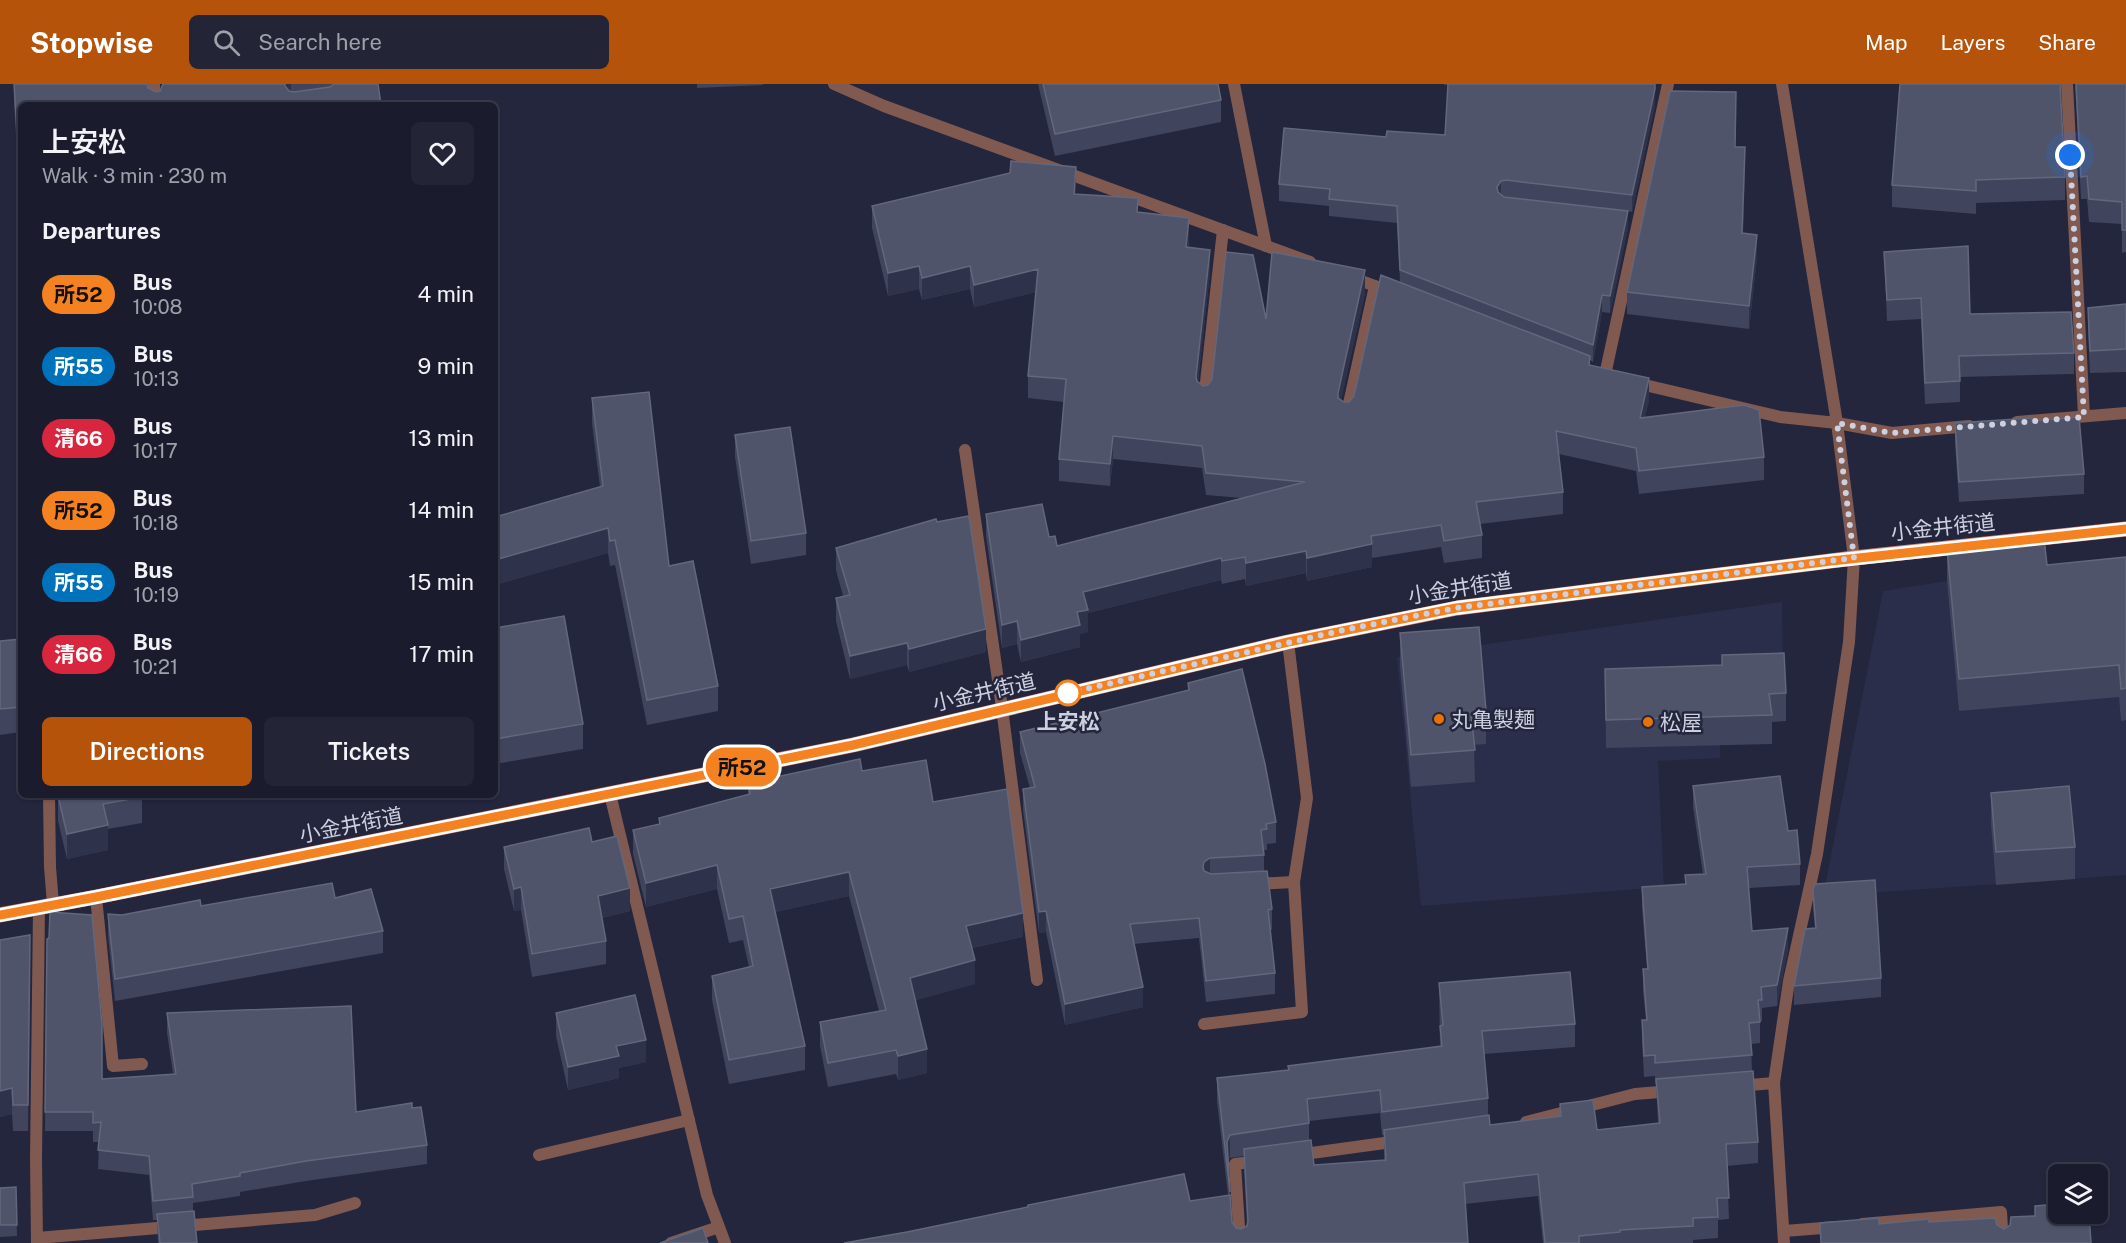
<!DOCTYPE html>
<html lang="en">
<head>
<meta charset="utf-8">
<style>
	body { margin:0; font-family:"Public Sans","Noto Sans JP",sans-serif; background:#232536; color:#f1f3f6; height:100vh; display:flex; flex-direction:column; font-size:22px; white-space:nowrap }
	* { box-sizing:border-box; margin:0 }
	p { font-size:20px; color:#9fa1aa }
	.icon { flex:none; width:33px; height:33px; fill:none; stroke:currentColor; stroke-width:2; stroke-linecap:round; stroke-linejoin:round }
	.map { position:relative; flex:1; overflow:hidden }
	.sheet { position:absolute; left:18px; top:18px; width:480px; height:696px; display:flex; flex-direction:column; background:#1a1c2e; border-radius:9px; box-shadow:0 2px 4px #0004,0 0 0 2px #383a4a }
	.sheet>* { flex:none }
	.badge { padding:0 12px; border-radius:20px; font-size:21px; line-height:39px }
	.buttons { position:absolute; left:2048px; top:1080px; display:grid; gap:12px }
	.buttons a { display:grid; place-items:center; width:60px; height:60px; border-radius:9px; background:#1a1c2e; box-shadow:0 2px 4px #0004,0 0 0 2px #383a4a; font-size:30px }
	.you { position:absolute; width:30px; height:30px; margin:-15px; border:4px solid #fff; border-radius:50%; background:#1a73e8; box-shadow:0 0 0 9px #1a73e833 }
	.map>.badge { position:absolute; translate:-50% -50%; box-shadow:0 0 0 3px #fff }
	h2 { padding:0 24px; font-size:22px; line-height:54px }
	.round { display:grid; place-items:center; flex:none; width:63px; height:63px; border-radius:9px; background:#232536 }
	.head { display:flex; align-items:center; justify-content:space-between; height:102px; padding:0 24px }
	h1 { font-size:28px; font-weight:600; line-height:45px }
	.action { display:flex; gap:12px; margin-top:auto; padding:12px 24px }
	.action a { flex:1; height:69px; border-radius:9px; background:#b45309; color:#fff; font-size:24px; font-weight:600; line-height:69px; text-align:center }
	.action a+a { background:#232536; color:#f1f3f6 }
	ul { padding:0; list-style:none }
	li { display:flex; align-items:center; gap:18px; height:72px; padding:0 24px }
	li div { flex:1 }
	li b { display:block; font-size:22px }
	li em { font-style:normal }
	li .badge { min-width:66px; font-weight:700; text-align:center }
	header { display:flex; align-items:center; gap:36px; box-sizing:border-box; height:84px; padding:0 30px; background:#b45309; color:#fff }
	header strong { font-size:28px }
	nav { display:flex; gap:33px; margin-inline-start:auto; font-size:21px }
	.search { width:420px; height:54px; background:#232536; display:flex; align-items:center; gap:15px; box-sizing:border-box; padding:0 21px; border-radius:9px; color:#9fa1aa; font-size:22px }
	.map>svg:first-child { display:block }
	.built { fill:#2a2e4b }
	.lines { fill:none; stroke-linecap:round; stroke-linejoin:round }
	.service { stroke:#805950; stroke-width:12 }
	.minor { stroke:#805950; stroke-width:12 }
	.tertiary { stroke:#805950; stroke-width:12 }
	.primary { stroke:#d78776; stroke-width:15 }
	.wall { fill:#40445c; fill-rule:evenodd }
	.shaded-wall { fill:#2e324a }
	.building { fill:#4f546a; stroke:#63677c; stroke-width:1.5 }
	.line-casing { stroke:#fff; stroke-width:14 }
	.line { stroke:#f58220; stroke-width:9 }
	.walk { stroke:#cdd0df; stroke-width:6; stroke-dasharray:0 10.8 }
	.stop-dot { fill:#fff; stroke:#f58220; stroke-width:3 }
	.food-dot { fill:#e8710a; stroke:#23263d; stroke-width:2 }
	.labels { text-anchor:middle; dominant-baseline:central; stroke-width:5; stroke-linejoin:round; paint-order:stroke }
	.street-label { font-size:21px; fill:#cdd0df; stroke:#23263d }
	.poi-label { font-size:21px; fill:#cdd0df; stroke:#23263d; text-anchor:start }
	.stop-label { font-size:21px; font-weight:bold; fill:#cdd0df; stroke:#23263d }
</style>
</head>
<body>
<header>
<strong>Stopwise</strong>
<div class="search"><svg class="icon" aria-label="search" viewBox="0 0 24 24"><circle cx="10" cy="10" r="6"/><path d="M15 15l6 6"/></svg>Search here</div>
<nav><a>Map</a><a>Layers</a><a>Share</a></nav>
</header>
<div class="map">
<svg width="2126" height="1159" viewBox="0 0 2126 1159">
	<rect width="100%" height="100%" fill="#23263d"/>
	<path class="built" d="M2126,477V791L1823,812L1883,507L1947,497Z
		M1782,518L1783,591L1720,594V674L1658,677L1664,803L1421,822L1397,573Z"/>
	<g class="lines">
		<path class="service" d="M1234,0L1266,162
			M1204,316L1223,146
			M1346,333L1375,202
			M965,366L1002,624L1037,896
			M49,711L50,783L53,820
			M1254,800L1294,798
			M96,813L113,982L142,980
			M1738,1002L1774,999
			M1526,1038L1635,1010L1672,1007
			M539,1071L689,1036
			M1297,1071L1399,1057
			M1862,1140L2001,1128L2003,1159
			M1784,1147L1836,1143
			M37,1154L315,1131L355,1119
			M1240,1159L1235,1080L1259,1077"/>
		<path class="minor" d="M154,0L155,21
			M834,0L884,22L1310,178
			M2067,0L2084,332
			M1351,193L1391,208
			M1605,291L1668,0
			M1632,298L1780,333L1837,339L1892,349L1969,342
			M2017,338L2126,329
			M610,710L707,1111L725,1159
			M1204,940L1302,928L1294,798L1307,714L1288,558
			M37,1159L36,1074L39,824
			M671,1159L719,1143
			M1784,1159L1774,999L1789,897L1817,770L1849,558L1854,474"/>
		<path class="tertiary" d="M1782,0L1837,339L1854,474"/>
		<path class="primary" d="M0,831L96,813L853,661L1288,558L1457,524L1854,474L2126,445"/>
	</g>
	<path class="wall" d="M14,0L148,4L156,8L160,7L162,3V0H378L381,21H21V68L17,69L14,17Z
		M697,0H763V1L697,4Z
		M1038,0H1218L1221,16V38L1055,72Z
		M1444,0H1655V21L1632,128L1628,127V144L1610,229L1602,228L1593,278L1590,276V282L1649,316L1645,333L1764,373V396L1639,410L1636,387L1559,370L1563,408V430L1480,440L1482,451V474L1444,479L1441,463L1372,474V483L1307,497L1306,489L1246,502L1245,495L1222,500L1221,496L1088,529V548L1080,550V563L1021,578L1017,560L1002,564L986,452V430L1049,453L1057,462L1242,414L1206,411L1202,384L1113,375L1110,402L1059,397V375L1064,318L1028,314V292L1036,208L974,223L970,205L922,216L919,205L888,212L872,144V122L1076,105L1075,110L1138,128L1189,156V164L1210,188L1198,298L1203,302L1208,301L1266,235L1365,209L1341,316L1344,318H1349L1354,312L1400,198L1397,139L1329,132V122L1279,117V100L1386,53L1445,51L1448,1H1444Z
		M1900,0L2065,93V116L1976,119V130L1892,123V101Z
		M2075,0H2126V168L2122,169V140L2089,138L2087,115H2081Z
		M1736,8L1735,63L1745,85L1743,149L1757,173L1749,245L1627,230V208Z
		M1884,168L1970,230L2074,269V290L1960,293V318L1925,320L1921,235L1887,237Z
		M2126,220V288L2090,289L2088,247V224Z
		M592,314L669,482L718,602V627L647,641L615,481L610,482L608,469L495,501V433L600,403L592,339Z
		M2032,337L2084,390V410L1959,418L1955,360V339Z
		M735,351L806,449V471L751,480L735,373Z
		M937,438L986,568L909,588L907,581L850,595L836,537V514L843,512L836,486V464Z
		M1947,464L2047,481L2126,473V636L2121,637L2119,613L1959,627L1947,497Z
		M495,544L583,640V665L495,680Z
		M1400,549L1486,627V660L1474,661L1475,698L1411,703L1400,582Z
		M21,555V648L0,651V557Z
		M1722,571L1786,609V637L1772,638V660L1606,664L1605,585L1722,581Z
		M1188,599L1276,738V759L1267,760V766H1264V787L1272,825V846H1270L1275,889V910L1206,918L1199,854L1134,860L1143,923L1065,941L1046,848L1039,849L1023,726V705L1030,704L1020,669V648L1188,606Z
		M862,687L933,718L1023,853L972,864L975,900L915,916L927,989L898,996L896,990L828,1003L820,962V938L879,927L849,812L775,828L805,962V986L729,1000L712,916V892L749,883L743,856L729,859L717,805L646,823L633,770V746L659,740V734L748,711V699Z
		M1693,702L1788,747L1800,780V801L1749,804L1752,847L1788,865L1777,922L1762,924V937H1760V959L1751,960L1752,987L1758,1058V1079L1727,1082L1729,1135L1718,1136V1154L1693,1156V1159H1543L1538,1112L1465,1120L1468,1159H844L1190,1117L1228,1111L1217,1017V994L1288,986L1440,962L1439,899L1575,940V963L1484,970L1488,1014V1031L1490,1041L1560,1032V1020L1597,1046L1658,1039L1656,1000H1655V992L1644,993L1642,957V936H1646L1643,907V885H1647L1642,824V803L1685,800V791L1703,790L1693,723ZM1380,1029L1382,1051H1384V1076L1314,1081L1309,1056V1037ZM1244,1072V1087L1247,1141L1241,1145L1236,1144L1232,1138L1228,1078L1230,1074Z
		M1991,709L2075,763V795L1996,801L1991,741Z
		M58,712L142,713V739L108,745V766L67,775L58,737Z
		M504,763L630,827L602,834L606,857V880L532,893L521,826L514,827L504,785Z
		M1813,806L1881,894V913L1794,921V902L1815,844L1813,825Z
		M335,814L383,847V869L115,917L108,852V830L122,831L201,822Z
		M30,851L28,1047H13L12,1030L0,1033V856Z
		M47,855L102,995L173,990L167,949V929L356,1028L412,1024L427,1061V1080L306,1097L240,1108V1112L193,1119V1127L197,1159H158L157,1136H153L149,1091L98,1085L99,1058H93V1047H45Z
		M556,929L646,978L619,984V994L568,1006L556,952Z
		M16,1103L17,1152L0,1153V1104Z"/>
	<path class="shaded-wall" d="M285,0H291V13L285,21Z
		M1655,5V21L1632,128V111Z
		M1745,63V85L1742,171V149Z
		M1076,83V105L1074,133V110Z
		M1501,97V114L1497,119V103Z
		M1628,127V144L1610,229V212Z
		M1189,134V156L1186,186V163Z
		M1757,151V173L1749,245V222Z
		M1210,166V188L1196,315V293Z
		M919,182V205L888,212V189Z
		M970,182V205L922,216V194Z
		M1038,185V208L974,223V201Z
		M1365,186V209L1338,331V309Z
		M1602,211V228L1593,278V261Z
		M1649,294V316L1640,356V334Z
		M1113,352V375L1110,402V380Z
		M608,444V469L495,501V476Z
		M1372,460V483L1307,497V474Z
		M1306,467V489L1246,502V479Z
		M1221,474V496L1088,529V548L1080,550V563L1021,578V556L1077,528L1083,508Z
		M1017,537V560L1002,564V541Z
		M986,545V568L909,588V565Z
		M907,559V581L850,595V572Z
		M108,741V766L67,775V750Z
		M1210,774V795L1204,799L1203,783L1204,778Z
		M717,781V805L646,823V799Z
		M849,788V812L770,829V805Z
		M521,803V826L514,827V805Z
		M630,804V827L598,835V812Z
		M1046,827V848L1039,849V828Z
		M1023,829V853L966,865V842Z
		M1788,844V865L1777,922V901Z
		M975,876V900L910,918V894Z
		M1143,903V923L1065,941V920Z
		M646,956V978L619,984V994L568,1006V983L616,962Z
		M927,965V989L898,996V972Z
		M12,1004V1030L0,1033V1007Z
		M1230,1051V1074L1227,1081V1058Z"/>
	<path class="building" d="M14,0H147L148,4L156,8L160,7L163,0H285V2L289,7L294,8L330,3L334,0H378L381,21H21V47L17,48Z
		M1043,0H1218L1221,16L1055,50Z
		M1448,0H1655V5L1632,111L1506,96L1501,97L1497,103L1498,108L1504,113L1628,127L1610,212L1602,211L1593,261L1400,186L1397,122L1329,115L1330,105L1279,100L1284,44L1386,53L1387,47L1445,51Z
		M1900,0H2060L2065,93L1976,96V107L1892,101Z
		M2076,0H2126V146H2122V118L2089,115L2087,92L2081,93Z
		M1670,7L1736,8L1735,63H1745L1742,149L1757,151L1749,222L1627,208Z
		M1011,77L1076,83L1074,110L1138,114L1137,128L1189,134L1186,163L1210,166L1196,293L1197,297L1203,302L1208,301L1212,295L1226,168L1253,171L1266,235L1272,168L1365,186L1338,309V314L1344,318H1349L1354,312L1381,191L1590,272L1589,281L1649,294L1640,334L1744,321L1759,326L1764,373L1639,387L1636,364L1556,347L1563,408L1476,418L1482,451L1444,457L1441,441L1371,452L1372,460L1307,474L1306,467L1246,479L1245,473L1222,477L1221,474L1083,508L1088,526L1077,528L1080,541L1021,556L1017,537L1002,541L986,430L1042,420L1049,453L1055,452L1057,462L1305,398L1206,389L1202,362L1113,352L1110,380L1059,375L1066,295L1028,292L1038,185L974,201L970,182L922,194L919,182L888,189L872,122L1010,89Z
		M1968,162L1970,230L2071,228L2074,269L1959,272L1960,297L1925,299L1921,214L1887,216L1884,168Z
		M2126,220V265L2090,267L2088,224Z
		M649,308L669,482L693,477L718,602L647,616L615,456L610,457L608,444L495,476V433L603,402L592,314Z
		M2079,333L2084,390L1959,398L1955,339L2032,334V337Z
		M790,343L806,449L751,457L735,351Z
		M969,432L986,545L909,565L907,559L850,572L836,514L850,511L836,464L936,435L937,438Z
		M2044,454L2047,481L2126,473V604L2121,605L2119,581L1959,595L1947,464Z
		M564,532L583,640L495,655V544Z
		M1479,543L1486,627L1471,629L1475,666L1411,671L1400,549Z
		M21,555V623L0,625V557Z
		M1784,569L1786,609L1769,610L1772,631L1606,636L1605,585L1722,581V571Z
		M1242,585L1265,680L1276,738L1266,740L1267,745L1261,746L1264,771L1210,774L1204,778L1203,783L1204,787L1211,790L1267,787L1272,825L1268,826L1275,889L1206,897L1199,834L1130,840L1143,903L1065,920L1046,827L1039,828L1023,705L1035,703L1020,648L1189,606L1188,599Z
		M860,675L862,687L926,676L933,718L1007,705L1023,829L966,842L975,876L910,894L927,965L898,972L896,966L828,979L820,938L886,926L849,788L770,805L805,962L729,976L712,892L753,882L743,832L729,835L717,781L646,799L633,746L660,740L659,734L750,710L748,699Z
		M1780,692L1788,747L1797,746L1800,780L1747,783L1752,847L1788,844L1777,901L1761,903L1762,916H1758L1760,938L1749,939L1752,971L1655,979V971L1644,972L1642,936H1647L1643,885H1648L1642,803L1686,800L1685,791L1706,790L1693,702Z
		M2069,702L2075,763L1996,768L1991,709Z
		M62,711H141L142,713L103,720L108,741L67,750L58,712Z
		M589,744L592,758L617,752L630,804L598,812L606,857L532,870L521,803L514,805L504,763Z
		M1875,796L1881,894L1794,902L1805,845L1816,844L1813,806L1815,800Z
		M332,799L335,814L371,805L383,847L115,895L108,830L122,831L200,816L201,822Z
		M50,828L92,831L102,940V995L176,990L167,929L351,922L356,1028L412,1019V1024L421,1023L427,1061L306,1077L240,1089V1092L192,1100L193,1113L153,1117L149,1072L98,1066L101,1038L93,1039V1028H45L47,855L49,854Z
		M30,851L28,1021H13L12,1004L0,1007V856Z
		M1570,888L1575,940L1482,947L1488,1014L1382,1028L1380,1006L1307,1015L1309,1039L1230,1051L1227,1058L1230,1108L1217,994L1289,986L1288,982L1442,962L1440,942L1443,941L1439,899Z
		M635,911L646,956L616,962L619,972L568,983L556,929Z
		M1753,987L1758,1058L1726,1060L1729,1114H1717L1718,1133L1693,1134V1142L1620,1146V1148L1579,1152V1159H1545L1538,1090L1464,1099L1468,1159H844L907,1148L1028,1123V1121L1184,1090L1190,1117L1230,1111L1232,1138L1236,1144L1241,1145L1247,1142L1248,1137L1244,1065L1311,1056L1314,1081L1386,1076L1384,1046L1489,1031L1490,1041L1561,1032L1560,1020L1593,1016L1597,1046L1660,1039L1656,995Z
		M16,1103L17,1141H0V1104Z
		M2058,1120V1130H2089L2091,1159H1821L1820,1139L1879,1134V1140L1929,1135V1138L1995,1134L1997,1141L2004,1145L2010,1141L2011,1133L2035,1132V1122Z
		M194,1127L197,1159H160L157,1130Z
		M703,1144L708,1159H660Z"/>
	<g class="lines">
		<g class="line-casing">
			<path id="line" d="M0,831L96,813L853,661L1288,558L1456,524L1831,477L2126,445"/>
		</g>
		<use href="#line" class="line"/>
		<path class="walk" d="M1068,609L1344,546L1456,524L1854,474L1837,339L1892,349L2084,333L2070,71"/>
	</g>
	<circle class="stop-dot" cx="1068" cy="609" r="12"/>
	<g class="food-dot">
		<circle cx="1439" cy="635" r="6"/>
		<circle cx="1648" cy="638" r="6"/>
	</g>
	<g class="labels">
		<g class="street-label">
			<text transform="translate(1943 443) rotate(-6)">小金井街道</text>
			<text transform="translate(1460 504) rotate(-9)">小金井街道</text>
			<text transform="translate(984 608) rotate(-13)">小金井街道</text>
			<text transform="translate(351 741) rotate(-11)">小金井街道</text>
		</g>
		<g class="poi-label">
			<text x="1451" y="635">丸亀製麺</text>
			<text x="1660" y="638">松屋</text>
		</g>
		<g class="stop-label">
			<text x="1068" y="637">上安松</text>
		</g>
	</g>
</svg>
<div class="buttons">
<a><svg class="icon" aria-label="layers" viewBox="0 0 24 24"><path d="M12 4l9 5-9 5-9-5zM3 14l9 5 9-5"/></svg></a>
</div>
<div class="you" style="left:2070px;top:71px"></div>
<b class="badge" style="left:742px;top:683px;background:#f58220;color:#111">所52</b>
<section class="sheet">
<div class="head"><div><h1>上安松</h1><p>Walk · 3 min · 230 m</p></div><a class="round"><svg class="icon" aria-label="heart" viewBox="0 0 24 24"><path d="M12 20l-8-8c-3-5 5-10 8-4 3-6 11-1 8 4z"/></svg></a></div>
<h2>Departures</h2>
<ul>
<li><span class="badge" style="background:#f58220;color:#111">所52</span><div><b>Bus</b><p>10:08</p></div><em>4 min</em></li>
<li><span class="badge" style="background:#0072bc;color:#fff">所55</span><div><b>Bus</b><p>10:13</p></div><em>9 min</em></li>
<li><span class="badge" style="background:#d7263d;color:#fff">清66</span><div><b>Bus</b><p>10:17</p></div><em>13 min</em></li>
<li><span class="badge" style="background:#f58220;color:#111">所52</span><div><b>Bus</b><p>10:18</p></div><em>14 min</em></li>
<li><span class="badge" style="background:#0072bc;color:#fff">所55</span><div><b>Bus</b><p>10:19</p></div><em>15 min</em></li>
<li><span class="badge" style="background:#d7263d;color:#fff">清66</span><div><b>Bus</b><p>10:21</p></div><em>17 min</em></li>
</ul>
<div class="action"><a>Directions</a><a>Tickets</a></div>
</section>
</div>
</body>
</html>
